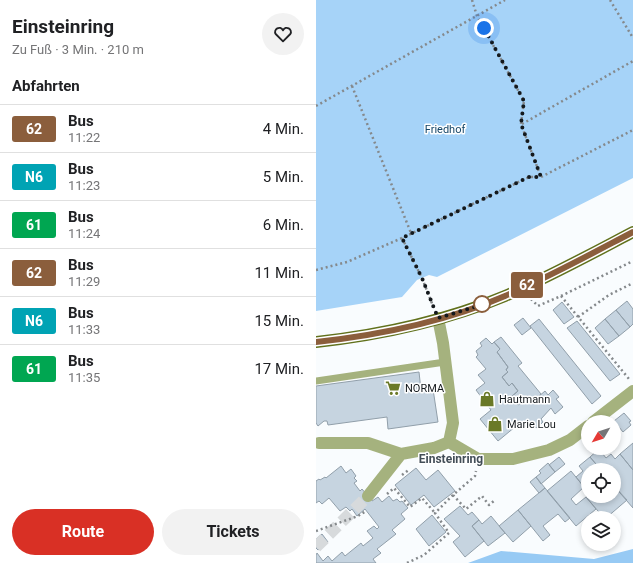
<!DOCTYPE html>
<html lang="de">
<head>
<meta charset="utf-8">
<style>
	body { margin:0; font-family:Roboto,sans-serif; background:#f2f2f2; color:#202124; height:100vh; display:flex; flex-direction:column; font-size:15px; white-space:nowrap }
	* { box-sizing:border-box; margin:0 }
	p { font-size:13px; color:#757577 }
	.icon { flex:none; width:22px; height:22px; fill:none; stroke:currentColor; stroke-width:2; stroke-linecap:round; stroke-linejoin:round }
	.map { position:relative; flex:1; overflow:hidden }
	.details { display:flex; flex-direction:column; background:#fff; width:316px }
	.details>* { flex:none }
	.badge { padding:0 8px; border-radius:3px; font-size:14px; line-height:26px }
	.needle { width:26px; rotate:231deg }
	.controls { position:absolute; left:265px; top:415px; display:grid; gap:8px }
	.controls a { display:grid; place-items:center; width:40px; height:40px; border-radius:50%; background:#fff; box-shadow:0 2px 6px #0003; font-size:20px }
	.you { position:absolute; width:20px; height:20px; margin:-10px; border:3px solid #fff; border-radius:50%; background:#1a73e8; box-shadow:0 0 0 6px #1a73e833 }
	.map>.badge { position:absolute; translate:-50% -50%; box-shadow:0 0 0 2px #fff }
	h2 { padding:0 12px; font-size:15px; line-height:36px }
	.round { display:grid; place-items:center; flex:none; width:42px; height:42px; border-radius:21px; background:#f2f2f2 }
	.summary { display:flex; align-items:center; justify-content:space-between; height:68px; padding:0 12px }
	h1 { font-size:19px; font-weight:700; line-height:30px }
	.button { display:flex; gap:8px; margin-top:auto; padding:8px 12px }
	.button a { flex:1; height:46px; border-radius:24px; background:#d93025; color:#fff; font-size:16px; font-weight:700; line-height:46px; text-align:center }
	.button a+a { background:#f2f2f2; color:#202124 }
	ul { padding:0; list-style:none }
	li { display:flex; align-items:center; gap:12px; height:48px; padding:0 12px; border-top:1px solid #e0e0e0 }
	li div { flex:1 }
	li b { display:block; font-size:15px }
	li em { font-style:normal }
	li .badge { min-width:44px; font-weight:700; text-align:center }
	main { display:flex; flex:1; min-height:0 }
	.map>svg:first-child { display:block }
	.green { fill:#a6d3f8 }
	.forest { fill:#97caf4 }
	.building { fill:#c6d4e0; stroke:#919faa }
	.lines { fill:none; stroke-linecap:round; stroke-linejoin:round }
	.street-tunnel { stroke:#d7dadc; stroke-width:12; stroke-dasharray:12 6; stroke-linecap:butt }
	.path { stroke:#85898c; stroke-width:2.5; stroke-dasharray:2 3; stroke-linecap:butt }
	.lane { stroke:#a5b27e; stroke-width:7 }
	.street { stroke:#a5b27e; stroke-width:12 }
	.primary { stroke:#61711c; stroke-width:12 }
	.line-casing { stroke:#fff; stroke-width:9 }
	.line { stroke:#8b5e3c; stroke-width:6 }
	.walk { stroke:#14191d; stroke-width:4; stroke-dasharray:0 7.2 }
	.stop-dot { fill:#fff; stroke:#8b5e3c; stroke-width:2 }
	.labels { text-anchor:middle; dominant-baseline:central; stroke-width:3; stroke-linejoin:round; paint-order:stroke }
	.park-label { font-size:11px; fill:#144567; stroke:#fff }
	.poi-label { font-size:11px; fill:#14191d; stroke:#fff; text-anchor:start }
	.neighbourhood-label { font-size:12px; font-weight:bold; fill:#434e58; stroke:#fff }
</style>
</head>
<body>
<main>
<section class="details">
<div class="summary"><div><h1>Einsteinring</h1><p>Zu Fuß · 3 Min. · 210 m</p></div><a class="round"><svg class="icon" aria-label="heart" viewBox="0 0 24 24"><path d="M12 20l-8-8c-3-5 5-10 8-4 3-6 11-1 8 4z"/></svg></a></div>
<h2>Abfahrten</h2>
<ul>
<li><span class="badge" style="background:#8b5e3c;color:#fff">62</span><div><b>Bus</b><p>11:22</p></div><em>4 Min.</em></li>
<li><span class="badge" style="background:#00a3b4;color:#fff">N6</span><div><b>Bus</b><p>11:23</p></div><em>5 Min.</em></li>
<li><span class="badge" style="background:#00a651;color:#fff">61</span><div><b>Bus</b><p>11:24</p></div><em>6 Min.</em></li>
<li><span class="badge" style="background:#8b5e3c;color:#fff">62</span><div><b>Bus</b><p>11:29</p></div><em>11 Min.</em></li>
<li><span class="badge" style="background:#00a3b4;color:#fff">N6</span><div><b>Bus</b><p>11:33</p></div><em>15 Min.</em></li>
<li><span class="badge" style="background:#00a651;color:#fff">61</span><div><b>Bus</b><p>11:35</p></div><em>17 Min.</em></li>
</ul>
<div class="button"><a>Route</a><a>Tickets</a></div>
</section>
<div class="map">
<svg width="317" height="563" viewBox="0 0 317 563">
	<rect width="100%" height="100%" fill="#f9fcfe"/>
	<path class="green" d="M0,0H317V178L121,277L113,275L101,280L86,297L0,311Z"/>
	<path class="forest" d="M317,549V563H152L185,551L278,559Z"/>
	<path class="building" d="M311,301L317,309V324L314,327L300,310Z
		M246,302L258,317L248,324L237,310Z
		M300,310L314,327L303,336L289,319Z
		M207,318L215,328L206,335L198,325Z
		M223,319L285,396L276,404L214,326Z
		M289,319L303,336L292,344L279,328Z
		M261,321L304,374L294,381L251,328Z
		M185,337L206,363L202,366L225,394L215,403L211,398L202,405L195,397L202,391L196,383L193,386L186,377L192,372L190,370L192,367L181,352L184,349L178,342Z
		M170,338L176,344L178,342L184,349L181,352L192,367L190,370L192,372L186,377L193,386L196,383L202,391L195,397L202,405L211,398L215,403L229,391L232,395L237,390L243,397L240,399L247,407L239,414L235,408L225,419L227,422L220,428L215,422L209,427L205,422L182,441L164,419L175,410L160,390L169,383L162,375L170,369L160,357L162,355L160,351L166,346L164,343Z
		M103,372L105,390L117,389L122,422L72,429L71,417L12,425L11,421H8L2,426L0,423V386Z
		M308,413L315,421L313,422L315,425L307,432L298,421Z
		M317,443V470L304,454Z
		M283,449L290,458L295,454L299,459L304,454L317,470V508L298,486V470H285L274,457Z
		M243,457L249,464L239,472L233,465Z
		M274,457L285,470H272V492L260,477L267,471L263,466Z
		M232,463L239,472L225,484L220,477L225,473L223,471Z
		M25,466L30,473L35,469L40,476L38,478L41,481L38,483L44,491L46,489L56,501L62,497L66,502L73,496L77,501L81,499L84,502L86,501L92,508L85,514L89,519L76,530L80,534L61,549L65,553L57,559L60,563H0V555L1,553L7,561L12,556L16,561L26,552L29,556L45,543L47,546L57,538L51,531L58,526L61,529L63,527L49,509L41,516L36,509L34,511L30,507L24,511L13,498L6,504L3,501L0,503V481L3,479L4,480L9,477L10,478Z
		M100,468L110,480L122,470L139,491L118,507L108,495L95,505L79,485Z
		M255,471L268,487L255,499L260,505L270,497L280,509L260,526L231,491Z
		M220,477L229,488L223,493L214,482Z
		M298,486L311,500L290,518H288L270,497L272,495L298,496Z
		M229,488L254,518L249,522L242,514L227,526L234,535L227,541L202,510Z
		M144,506L152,515L156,512L163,520L156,526L168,541L149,557L137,542L144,536L128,519Z
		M202,510L215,526L197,542L183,526Z
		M116,515L130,532L113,546L100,529Z
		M175,516L189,533L172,546L156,526L163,520L166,524Z
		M6,534L12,542L2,550L0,548V539Z"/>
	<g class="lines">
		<path class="street-tunnel" d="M0,547L52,496"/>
		<path class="path" d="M156,0L161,16L208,101L205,124L225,177
			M294,0L317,38
			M36,86L95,233
			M0,106L189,0
			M206,124L317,61
			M86,238L106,278L117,306
			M0,270L31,262L86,238L213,177H225L317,130
			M245,296L313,379
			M215,299L222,306L245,296L317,261
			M262,317L293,295L317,283
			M86,475L94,469
			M71,494L78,488L94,507L106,498L119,513
			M137,495L150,509L166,496L173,505L179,500
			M0,531L42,516L50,511
			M91,563L108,555L133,533L119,513L137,495L159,476L160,471"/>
		<path class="lane" d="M0,381L129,362"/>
		<path class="street" d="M277,422L317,391
			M133,442L162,459H197L233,450L254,440L272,426
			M3,443H52L85,454L118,448L133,442L137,423L127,343L122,318
			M52,496L85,454"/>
		<path class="primary" d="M0,342C64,335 129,321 189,296C233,277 275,254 317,232"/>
	</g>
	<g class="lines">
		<g class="line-casing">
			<path id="line" d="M0,342C64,335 129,322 189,296C233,277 275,254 317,232"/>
		</g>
		<use href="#line" class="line"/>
		<path class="walk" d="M166,304H169L122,318L106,278L86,238L213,177H225L205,124L208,101L168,28"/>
	</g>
	<defs>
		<g id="supermarket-bare" transform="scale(1.2)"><path d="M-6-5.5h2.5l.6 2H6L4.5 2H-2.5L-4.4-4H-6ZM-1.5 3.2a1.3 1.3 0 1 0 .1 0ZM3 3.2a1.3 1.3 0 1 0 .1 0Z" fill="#6a7927" stroke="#fff" stroke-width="2.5" paint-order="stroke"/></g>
		<g id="shop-bare" transform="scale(1.2)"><path d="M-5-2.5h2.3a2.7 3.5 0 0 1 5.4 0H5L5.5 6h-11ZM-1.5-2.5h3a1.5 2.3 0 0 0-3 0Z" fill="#6a7927" stroke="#fff" stroke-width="2.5" paint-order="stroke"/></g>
	</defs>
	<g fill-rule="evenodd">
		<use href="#supermarket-bare" x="77" y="388"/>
		<use href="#shop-bare" x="171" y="399"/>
		<use href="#shop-bare" x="179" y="424"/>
	</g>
	<circle class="stop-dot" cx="166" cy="304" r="8"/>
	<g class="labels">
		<g class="park-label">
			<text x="129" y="129">Friedhof</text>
		</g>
		<g class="poi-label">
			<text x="89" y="388">NORMA</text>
			<text x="183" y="399">Hautmann</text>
			<text x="191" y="424">Marie Lou</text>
		</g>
		<g class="neighbourhood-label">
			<text x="135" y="459">Einsteinring</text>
		</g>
	</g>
</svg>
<div class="controls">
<a><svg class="needle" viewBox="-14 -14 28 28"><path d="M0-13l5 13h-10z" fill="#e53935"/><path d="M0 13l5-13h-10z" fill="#757577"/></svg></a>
<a><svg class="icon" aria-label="locate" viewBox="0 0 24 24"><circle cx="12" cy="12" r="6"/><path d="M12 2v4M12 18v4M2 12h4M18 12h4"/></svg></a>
<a><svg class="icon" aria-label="layers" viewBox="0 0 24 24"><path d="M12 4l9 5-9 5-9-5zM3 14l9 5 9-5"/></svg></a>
</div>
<div class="you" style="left:168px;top:28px"></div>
<b class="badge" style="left:211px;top:285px;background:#8b5e3c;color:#fff">62</b>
</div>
</main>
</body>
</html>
